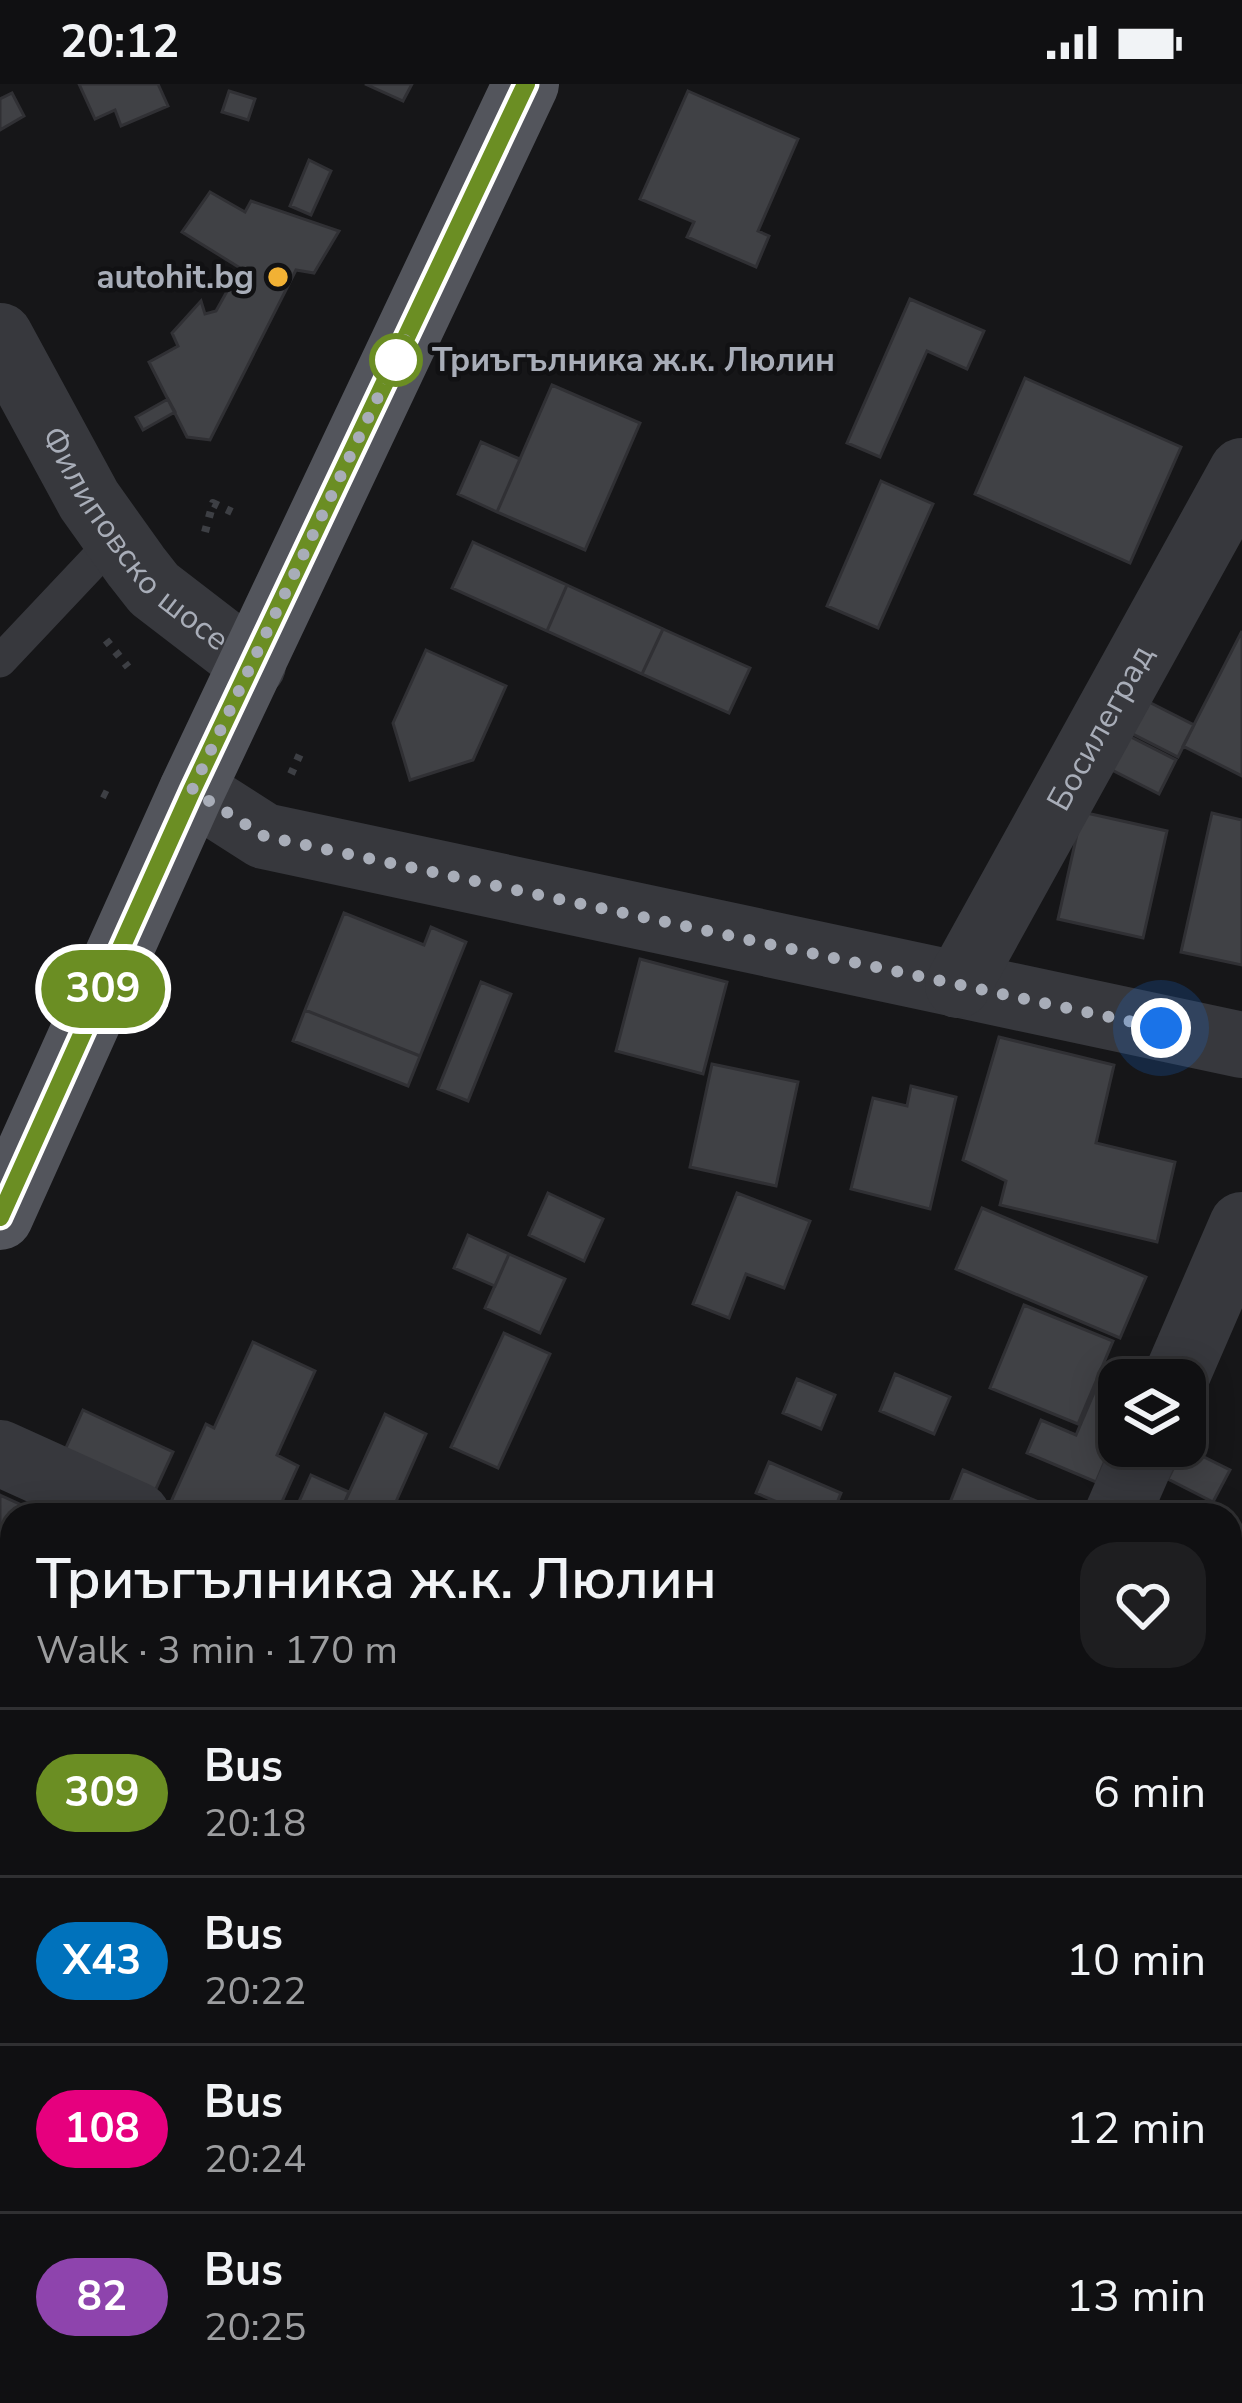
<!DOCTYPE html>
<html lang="en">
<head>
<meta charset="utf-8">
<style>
	body { margin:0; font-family:"Nunito Sans",sans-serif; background:#1e1e20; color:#f1f3f6; height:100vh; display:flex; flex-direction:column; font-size:45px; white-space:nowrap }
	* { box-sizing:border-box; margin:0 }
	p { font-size:39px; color:#9c9d9f }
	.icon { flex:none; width:66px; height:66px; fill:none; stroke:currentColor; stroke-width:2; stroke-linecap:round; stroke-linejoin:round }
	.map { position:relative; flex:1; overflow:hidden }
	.side { position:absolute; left:0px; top:1419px; width:1242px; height:900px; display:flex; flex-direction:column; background:#101012; border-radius:36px 36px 0 0; box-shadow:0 6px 30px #0003,0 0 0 3px #303032 }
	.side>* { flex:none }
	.badge { padding:0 24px; border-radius:39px; font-size:42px; line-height:78px }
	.controls { position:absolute; left:1098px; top:1275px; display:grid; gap:24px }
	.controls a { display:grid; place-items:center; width:108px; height:108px; border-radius:24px; background:#101012; box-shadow:0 6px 30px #0003,0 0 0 3px #303032; font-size:60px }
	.you { position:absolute; width:60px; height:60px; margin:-30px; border:9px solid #fff; border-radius:50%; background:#1a73e8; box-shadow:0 0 0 18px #1a73e833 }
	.map>.badge { position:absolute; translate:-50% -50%; box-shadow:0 0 0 6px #fff }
	.round { display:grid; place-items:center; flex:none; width:126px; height:126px; border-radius:36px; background:#1e1e20 }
	.headline { display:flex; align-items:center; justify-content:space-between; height:204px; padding:0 36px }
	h1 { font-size:57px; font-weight:600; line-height:90px }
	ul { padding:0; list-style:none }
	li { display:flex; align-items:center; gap:36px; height:168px; padding:0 36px; border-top:3px solid #303032 }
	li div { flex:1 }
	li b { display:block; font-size:45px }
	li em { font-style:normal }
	li .badge { min-width:132px; font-weight:700; text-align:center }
	.status { display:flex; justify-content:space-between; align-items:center; height:84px; padding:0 60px; background:#101012; direction:ltr }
	.status svg { height:33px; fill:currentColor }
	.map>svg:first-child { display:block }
	.building { fill:#404145; stroke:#303034; stroke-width:3 }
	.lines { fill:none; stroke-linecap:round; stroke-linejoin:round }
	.path { stroke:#3d3f44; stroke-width:8; stroke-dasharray:6 9; stroke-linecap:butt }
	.service { stroke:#37383d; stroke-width:33 }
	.minor { stroke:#37383d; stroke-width:66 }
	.primary { stroke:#53555c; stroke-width:66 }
	.line-casing { stroke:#fff; stroke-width:27 }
	.line { stroke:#6b8e23; stroke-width:18 }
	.walk { stroke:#a8adb8; stroke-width:12; stroke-dasharray:0 21.6 }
	.poi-dot { fill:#f2b134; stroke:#111113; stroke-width:4.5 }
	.stop-dot { fill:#fff; stroke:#6b8e23; stroke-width:6 }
	.labels { text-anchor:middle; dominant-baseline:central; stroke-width:9; stroke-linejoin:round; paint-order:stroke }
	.poi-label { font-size:33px; font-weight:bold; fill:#a8adb8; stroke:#111113; text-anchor:end }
	.stop-label { font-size:33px; font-weight:bold; fill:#a8adb8; stroke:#111113; text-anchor:start }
	.street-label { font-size:33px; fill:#a8adb8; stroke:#111113 }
</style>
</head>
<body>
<div class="status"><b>20:12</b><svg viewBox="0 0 49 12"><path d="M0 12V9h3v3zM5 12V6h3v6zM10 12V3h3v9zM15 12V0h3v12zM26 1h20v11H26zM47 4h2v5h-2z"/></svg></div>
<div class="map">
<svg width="1242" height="2319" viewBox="0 0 1242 2319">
	<rect width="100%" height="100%" fill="#161618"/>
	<path class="building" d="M79,0H158L168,22L121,42L115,26L95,35Z
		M365,0H412L403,17Z
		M229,7L255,15L248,36L222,28Z
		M688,7L798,55L758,147L769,152L756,183L687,153L694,138L640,115Z
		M12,9L24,32L0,46V15Z
		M309,76L331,87L311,131L290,122Z
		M210,108L245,128L251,117L339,147L314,189L296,186L210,356L187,353L149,278L178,262L172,249L201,217L205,230L216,227L240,184L182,148Z
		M910,215L984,247L967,285L927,267L880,373L847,359Z
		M1025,294L1181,363L1130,479L975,410Z
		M552,301L640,339L585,466L497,428Z
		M168,315L175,328L143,346L136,333Z
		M481,358L520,375L497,428L458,410Z
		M881,397L933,420L878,544L827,522Z
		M473,458L567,501L547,547L452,504Z
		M567,501L663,545L642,590L547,547Z
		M663,545L750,584L729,629L642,590Z
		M1242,547V692L1183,662Z
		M426,566L506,602L473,676L410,696L393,639Z
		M1143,615L1194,641L1178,673L1127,647Z
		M1125,650L1176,676L1159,710L1108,684Z
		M1082,728L1167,747L1143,854L1058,835Z
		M1212,729L1242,736V881L1181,868Z
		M344,829L424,861L431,843L466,858L420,972L305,926Z
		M640,875L727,898L703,990L616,967Z
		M481,898L511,910L468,1017L438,1005Z
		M305,926L420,972L408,1002L293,957Z
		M999,953L1114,981L1096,1059L1175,1078L1157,1158L1000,1121L1006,1097L963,1076Z
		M712,980L798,998L776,1102L690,1083Z
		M911,1002L956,1013L930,1125L851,1105L873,1014L907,1022Z
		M548,1109L603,1135L584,1177L529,1151Z
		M737,1109L810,1137L784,1204L746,1190L729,1234L693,1220Z
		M982,1124L1146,1193L1120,1254L956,1185Z
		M468,1151L509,1170L495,1202L454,1184Z
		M509,1170L565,1195L540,1249L485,1224Z
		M1024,1221L1113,1257L1078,1340L990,1304Z
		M504,1249L550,1270L498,1384L451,1363Z
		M253,1258L315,1287L277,1371L298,1382L276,1431H194L170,1420L206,1340L214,1344Z
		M895,1290L950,1313L934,1350L880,1327Z
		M1102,1290L1119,1298V1343L1096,1398L1027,1369L1041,1336L1076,1351Z
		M797,1295L835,1311L821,1345L783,1329Z
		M83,1326L173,1368L155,1407L65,1366Z
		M385,1330L426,1350L390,1431H339Z
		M1184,1363L1230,1386L1213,1418L1168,1395Z
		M769,1378L841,1409L832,1431H808L756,1409Z
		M963,1386L1041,1419L1035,1431H945Z
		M311,1391L349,1408L339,1431H293Z
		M0,1411L35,1427L34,1431H12V1477L0,1503Z
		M1230,1437L1242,1442V1567L1230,1596Z
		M0,1518L11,1523L12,1521V1621L0,1616Z
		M0,1639L12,1645V1679L0,1704Z
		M12,1697V1746L0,1740V1723Z
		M0,1780L12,1786V1826L0,1820Z
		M160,2307H182L203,2319H153Z"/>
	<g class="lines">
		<path class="path" d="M205,448L213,419L232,428
			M106,556L128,583
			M291,690L300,670
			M102,709L112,714"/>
		<path class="service" d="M0,577L116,454"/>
		<g class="minor">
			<path id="s1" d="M0,252L89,416L136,482L154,505L253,581"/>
			<path d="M192,706L264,752L1242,961"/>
			<path id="s2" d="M958,901L1242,387"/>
			<path d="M1175,1296L1242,1141"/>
			<path d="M0,1369L137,1431"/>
			<path d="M1117,1431L1147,1362"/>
			<path d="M1230,1944L1242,1950"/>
			<path d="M728,2319L733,2307"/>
		</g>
		<path class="primary" d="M0,1133L192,706L526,0"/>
	</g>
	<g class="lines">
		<g class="line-casing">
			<path id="line" d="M0,1133L192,706L526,0"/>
		</g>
		<use href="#line" class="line"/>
		<path class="walk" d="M396,276L405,256L192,706L264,752L1161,944"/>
	</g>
	<circle class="poi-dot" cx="278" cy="193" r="12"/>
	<circle class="stop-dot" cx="396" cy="276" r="24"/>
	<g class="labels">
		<g class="poi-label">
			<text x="254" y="193">autohit.bg</text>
		</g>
		<g class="stop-label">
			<text x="432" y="276">Триъгълника ж.к. Люлин</text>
		</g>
		<g class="street-label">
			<text stroke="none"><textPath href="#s1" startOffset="246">Филиповско шосе</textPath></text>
			<text stroke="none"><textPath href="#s2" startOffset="294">Босилеград</textPath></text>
		</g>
	</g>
</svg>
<div class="controls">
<a><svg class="icon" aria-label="layers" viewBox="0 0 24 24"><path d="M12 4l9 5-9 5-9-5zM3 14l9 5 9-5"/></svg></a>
</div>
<div class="you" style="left:1161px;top:944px"></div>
<b class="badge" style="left:103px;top:905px;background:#6b8e23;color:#fff">309</b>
<section class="side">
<div class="headline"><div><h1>Триъгълника ж.к. Люлин</h1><p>Walk · 3 min · 170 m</p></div><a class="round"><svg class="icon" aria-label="heart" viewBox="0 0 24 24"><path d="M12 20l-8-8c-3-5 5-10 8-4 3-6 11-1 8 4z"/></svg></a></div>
<ul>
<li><span class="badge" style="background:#6b8e23;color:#fff">309</span><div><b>Bus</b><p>20:18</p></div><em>6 min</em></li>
<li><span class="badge" style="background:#0072bc;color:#fff">X43</span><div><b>Bus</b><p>20:22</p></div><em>10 min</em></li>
<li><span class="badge" style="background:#e6007e;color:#fff">108</span><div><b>Bus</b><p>20:24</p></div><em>12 min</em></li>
<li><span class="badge" style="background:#8e44ad;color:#fff">82</span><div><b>Bus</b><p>20:25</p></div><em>13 min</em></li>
</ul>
</section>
</div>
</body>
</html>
